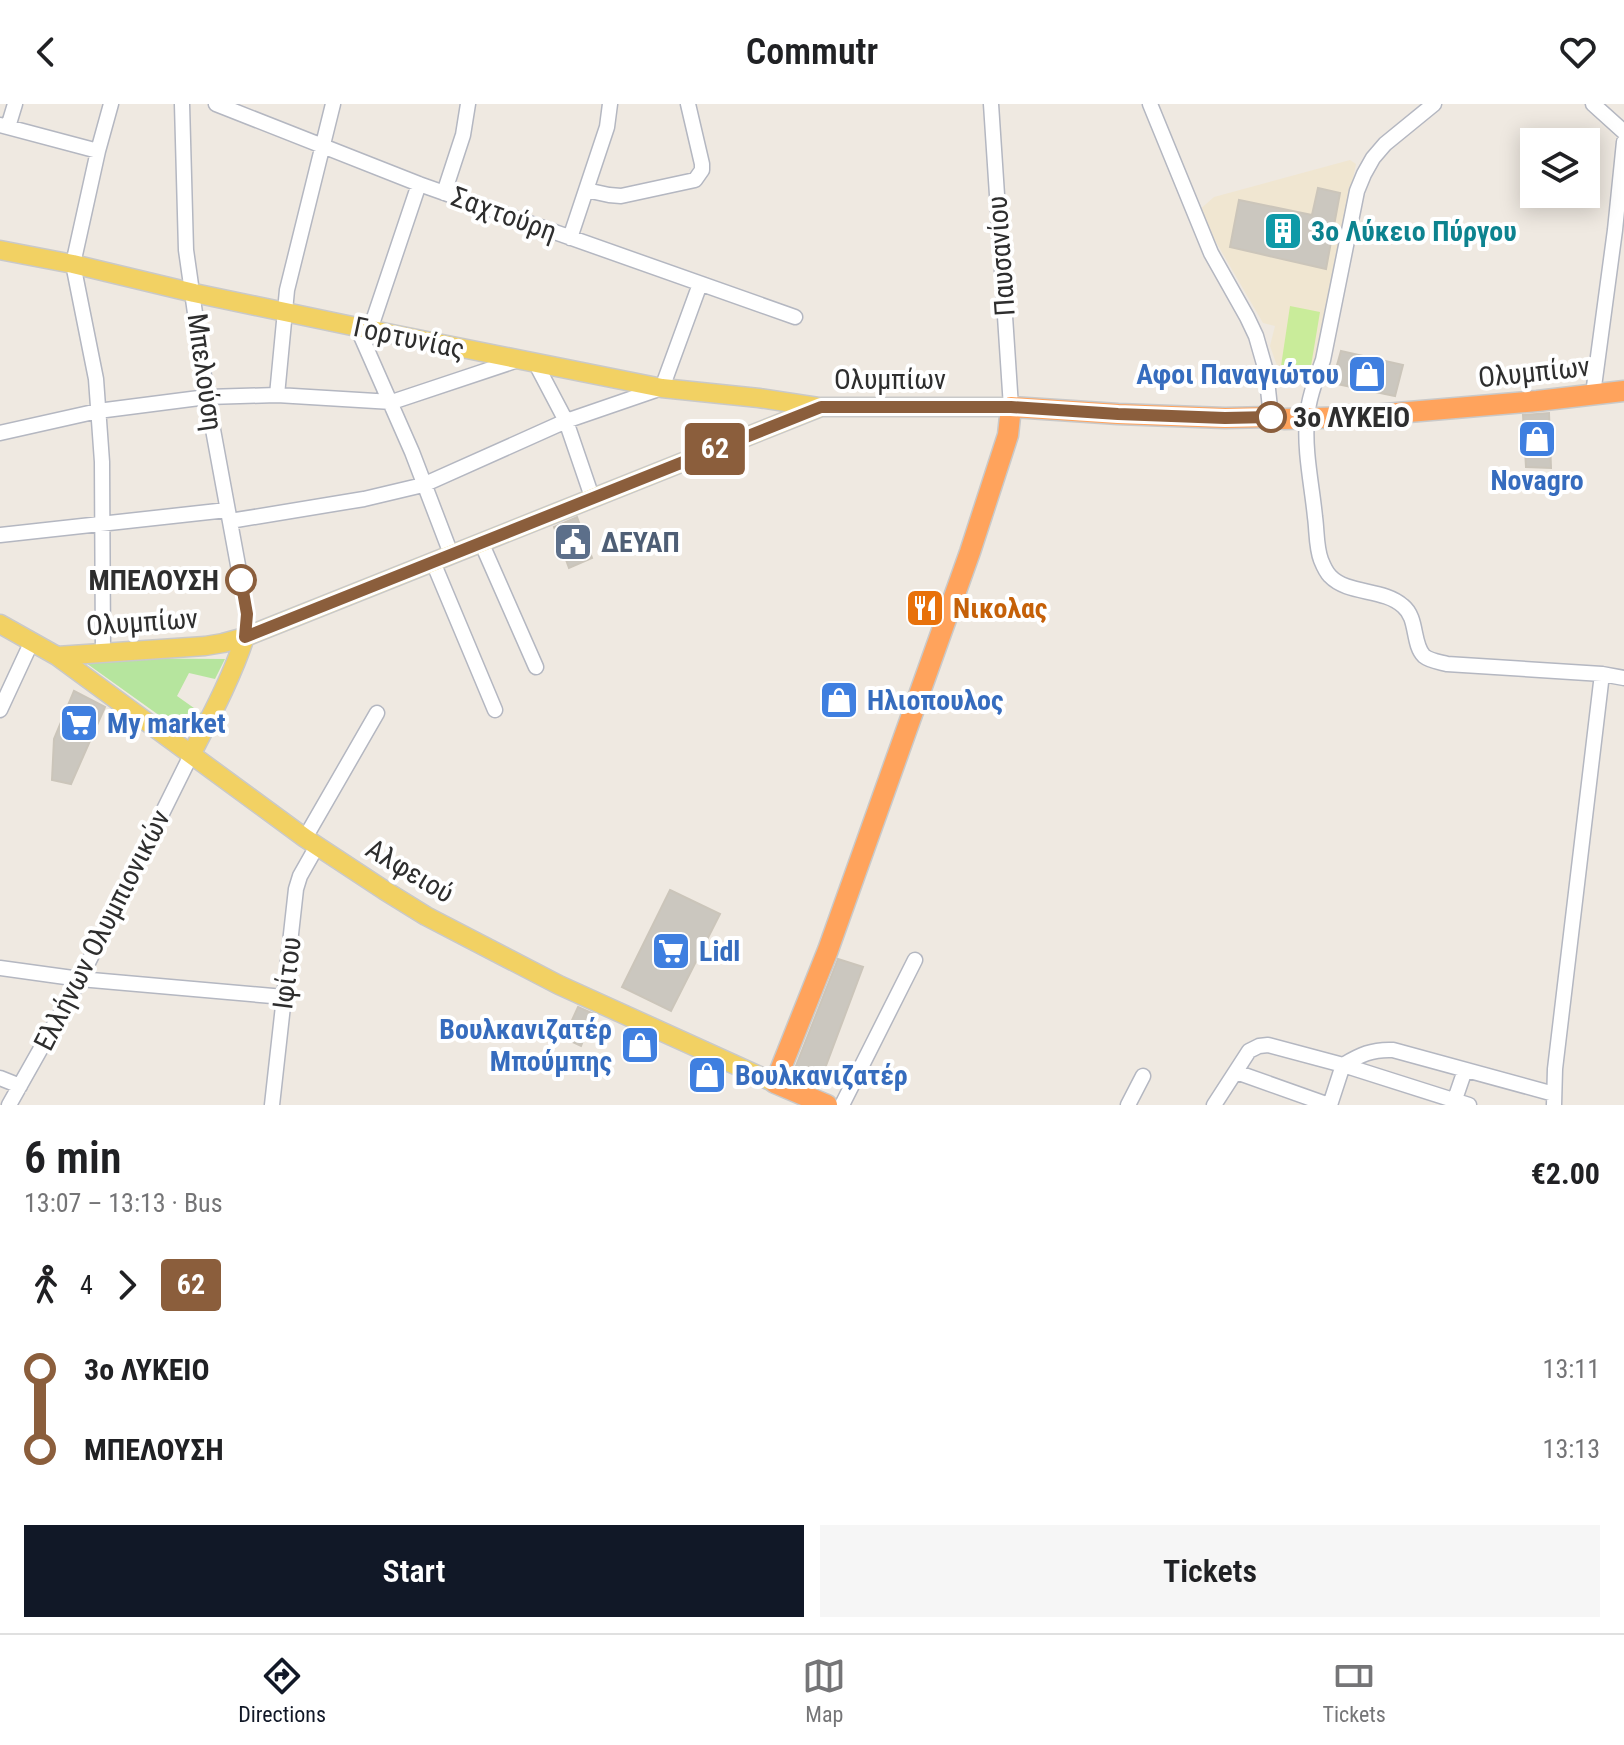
<!DOCTYPE html>
<html lang="en">
<head>
<meta charset="utf-8">
<style>
	body { margin:0; font-family:"Roboto Condensed",sans-serif; background:#f6f6f6; color:#202124; height:100vh; display:flex; flex-direction:column; font-size:30px; white-space:nowrap }
	* { box-sizing:border-box; margin:0 }
	p { font-size:26px; color:#757577 }
	.icon { flex:none; width:44px; height:44px; fill:none; stroke:currentColor; stroke-width:2; stroke-linecap:round; stroke-linejoin:round }
	.map { position:relative; height:1001px; overflow:hidden }
	.side { display:flex; flex-direction:column; background:#fff; flex:1 }
	.side>* { flex:none }
	.badge { padding:0 16px; border-radius:6px; font-size:28px; line-height:52px }
	.controls { position:absolute; left:1520px; top:24px; display:grid; gap:16px }
	.controls a { display:grid; place-items:center; width:80px; height:80px; border-radius:0px; background:#fff; box-shadow:0 4px 20px #0003; font-size:40px }
	.map>.badge { position:absolute; translate:-50% -50%; box-shadow:0 0 0 4px #fff }
	.legs { display:flex; align-items:center; gap:12px; height:88px; padding:0 24px; font-size:26px }
	.legs p { margin-inline-start:auto }
	.summary { display:flex; align-items:center; justify-content:space-between; height:136px; padding:0 24px }
	h1 { font-size:44px; font-weight:600; line-height:60px }
	.button { display:flex; gap:16px; margin-top:auto; padding:16px 24px }
	.button a { flex:1; height:92px; border-radius:0px; background:#111827; color:#fff; font-size:32px; font-weight:600; line-height:92px; text-align:center }
	.button a+a { background:#f6f6f6; color:#202124 }
	ul { padding:0 24px; list-style:none }
	li { display:flex; align-items:center; gap:28px; height:80px; font-size:30px }
	li i { display:grid; place-items:center; width:12px; height:100%; margin:0 10px; background:currentColor }
	li i::after { content:''; width:20px; height:20px; margin:-10px; border:6px solid; border-radius:50%; background:#fff }
	li p { margin-inline-start:auto }
	li:first-child i { background:linear-gradient(#0000 50%,currentColor 0) }
	li:last-child i { background:linear-gradient(currentColor 50%,#0000 0) }
	header { display:flex; justify-content:space-between; align-items:center; height:104px; padding:0 24px; background:#fff; font-size:36px; font-weight:600 }
	.dock { display:flex; justify-content:space-around; align-items:center; height:112px; border-top:2px solid #e0e0e0; background:#fff; font-size:22px; color:#757577 }
	.dock a { display:grid; justify-items:center; gap:4px }
	.dock .current { color:#111827 }
	.map>svg:first-child { display:block }
	.education { fill:#f0e6d1 }
	.green { fill:#b6e59e }
	.pitch { fill:#c9ec9a }
	.building { fill:#cbc7bf; stroke:#cbc5ba; stroke-width:2 }
	.lines { fill:none; stroke-linecap:round; stroke-linejoin:round }
	.minor-casing { stroke:#b4b7c1; stroke-width:17 }
	.major-casing { stroke:#c9c9c9; stroke-width:21 }
	.highway-casing { stroke:#c9c9c9; stroke-width:23 }
	.minor { stroke:#fff; stroke-width:14 }
	.major { stroke:#f2d163; stroke-width:18 }
	.highway { stroke:#ffa35c; stroke-width:20 }
	.line-1-casing { stroke:#fff; stroke-width:18 }
	.line-1 { stroke:#8b5e3c; stroke-width:12 }
	.stop-1-dot { fill:#fff; stroke:#8b5e3c; stroke-width:4 }
	.labels { text-anchor:middle; dominant-baseline:central; stroke-width:8; stroke-linejoin:round; paint-order:stroke }
	.street-label { font-size:28px; fill:#2e2e2e; stroke:#fff }
	.culture-label { font-size:28px; font-weight:bold; fill:#0d838f; stroke:#fff; text-anchor:start }
	.shop-label { font-size:28px; font-weight:bold; fill:#366cbe; stroke:#fff; text-anchor:start }
	.stop-label { font-size:28px; font-weight:bold; fill:#2e2e2e; stroke:#fff; text-anchor:start }
	.service-label { font-size:28px; font-weight:bold; fill:#4e5e75; stroke:#fff; text-anchor:start }
	.food-label { font-size:28px; font-weight:bold; fill:#c56008; stroke:#fff; text-anchor:start }
</style>
</head>
<body>
<header><svg class="icon" aria-label="back" viewBox="0 0 24 24"><path d="M15 5l-7 7 7 7"/></svg>Commutr<svg class="icon" aria-label="heart" viewBox="0 0 24 24"><path d="M12 20l-8-8c-3-5 5-10 8-4 3-6 11-1 8 4z"/></svg></header>
<div class="map">
<svg width="1624" height="1001" viewBox="0 0 1624 1001">
	<rect width="100%" height="100%" fill="#efe9e1"/>
	<path class="education" d="M1350,56L1356,60L1314,272L1280,270L1270,242L1275,222L1263,219L1198,107L1214,93Z"/>
	<path class="green" d="M79,554L225,555L215,575L189,569L177,592L201,609L188,632Z"/>
	<path class="pitch" d="M1290,202L1320,208L1310,268L1281,262Z"/>
	<path class="building" d="M1318,84L1340,89L1326,165L1230,143L1239,96L1312,111Z
		M1341,247L1403,261L1395,292L1332,279Z
		M1549,309L1551,364L1526,363L1523,311Z
		M577,413L592,454L569,464L554,423Z
		M74,587L105,603L71,680L52,676L54,635Z
		M670,786L720,810L671,907L622,883Z
		M838,855L863,863L818,983L792,972Z
		M578,903L594,910L581,942L564,934Z"/>
	<g class="lines">
		<g class="minor-casing">
			<path id="minor" d="M182,0L186,146L207,293L247,510L245,533
				M216,0L419,80L795,213
				M991,0L1011,303
				M1150,0L1211,149L1247,213L1256,232L1266,267L1271,313
				M1434,0L1385,40L1373,54L1364,70L1357,87L1323,256C1316,275 1308,295 1307,315C1304,346 1312,382 1315,413C1317,427 1316,443 1321,456C1323,461 1326,468 1330,472C1348,491 1383,484 1403,502C1418,514 1412,540 1424,552C1430,557 1440,558 1447,560L1602,570L1624,574
				M1593,0L1624,28
				M0,21L98,47
				M8,23L15,0
				M586,86L609,91L621,92L695,76L702,66V60L688,0
				M444,89L463,31L468,0
				M570,134L607,23L610,0
				M357,223L412,348L451,450
				M370,226L419,80
				M536,260L566,317L592,393
				M1593,290L1615,126L1624,38
				M277,291L287,186L333,0
				M0,329L98,307L207,293L277,291L392,298L518,256
				M230,417L364,395L423,381L566,317L662,284L700,180
				M0,431L227,406
				M481,438L536,563
				M433,458L495,606
				M103,549L102,358L96,275L73,160L98,47L111,0
				M0,606L32,537
				M305,734L377,609
				M0,864L80,875L284,893
				M1236,968L1329,1001
				M0,974L20,982
				M9,1001L80,875L192,649
				M272,1001L296,785L300,772L317,742
				M842,1001L915,856
				M1128,1001L1143,972
				M1214,1001L1249,947L1259,942L1268,941L1343,961L1469,1001
				M1330,1001L1343,961C1360,951 1372,945 1393,946L1554,990
				M1453,1001L1465,966
				M1554,1001L1555,965L1602,570"/>
		</g>
		<g class="major-casing">
			<path id="major" d="M0,146L73,160L194,189L357,223L662,284L759,294L818,303
				M0,520L57,552L305,734L384,786L426,812L559,881L775,979
				M57,552L205,542L223,539L245,533L821,303H1011
				M192,649C211,612 232,573 245,533"/>
		</g>
		<g class="highway-casing">
			<path id="highway" d="M827,1001L775,979L828,846L970,448L1008,331L1011,303L1118,310L1225,314L1271,313L1284,315L1350,313L1537,297L1624,287"/>
		</g>
		<use href="#minor" class="minor"/>
		<use href="#major" class="major"/>
		<use href="#highway" class="highway"/>
	</g>
	<g class="lines">
		<g class="line-1-casing">
			<path id="line-1" d="M241,476L247,510L245,533L821,303H1011L1118,310L1225,314L1271,313"/>
		</g>
		<use href="#line-1" class="line-1"/>
	</g>
	<defs>
		<g id="building-square" transform="scale(2)"><rect x="-9" y="-9" width="18" height="18" rx="4" fill="#0f9aa8" stroke="#fff"/><path d="M-4-6H4V6H1V3H-1V6H-4ZM-2.5-4.3h1.7v1.8h-1.7ZM.8-4.3h1.7v1.8H.8ZM-2.5-1h1.7V.8h-1.7ZM.8-1h1.7V.8H.8Z" fill="#fff"/></g>
		<g id="shop-square" transform="scale(2)"><rect x="-9" y="-9" width="18" height="18" rx="4" fill="#3f7fe0" stroke="#fff"/><path d="M-5-2.5h2.3a2.7 3.5 0 0 1 5.4 0H5L5.5 6h-11ZM-1.5-2.5h3a1.5 2.3 0 0 0-3 0Z" fill="#fff"/></g>
		<g id="civic-square" transform="scale(2)"><rect x="-9" y="-9" width="18" height="18" rx="4" fill="#5c6f8a" stroke="#fff"/><path d="M-.6-6.5H3V-4.5H.6V-3L4-1V1h2V6H-6V1h2V-1L-.6-3ZM-1.2 2.5V6h2.4V2.5Z" fill="#fff"/></g>
		<g id="restaurant-square" transform="scale(2)"><rect x="-9" y="-9" width="18" height="18" rx="4" fill="#e8710a" stroke="#fff"/><path d="M-5-6h1v4h1v-4h1v4h1v-4h1v5L-1.5 .5V6h-2V.5L-5-1ZM5-6V6H3V1.5H1.5Q1.5-4 5-6Z" fill="#fff"/></g>
		<g id="supermarket-square" transform="scale(2)"><rect x="-9" y="-9" width="18" height="18" rx="4" fill="#3f7fe0" stroke="#fff"/><path d="M-6-5.5h2.5l.6 2H6L4.5 2H-2.5L-4.4-4H-6ZM-1.5 3.2a1.3 1.3 0 1 0 .1 0ZM3 3.2a1.3 1.3 0 1 0 .1 0Z" fill="#fff"/></g>
	</defs>
	<g fill-rule="evenodd">
		<use href="#building-square" x="1283" y="127"/>
		<use href="#shop-square" x="1367" y="270"/>
		<use href="#shop-square" x="1537" y="335"/>
		<use href="#civic-square" x="573" y="438"/>
		<use href="#restaurant-square" x="925" y="504"/>
		<use href="#shop-square" x="839" y="596"/>
		<use href="#supermarket-square" x="79" y="619"/>
		<use href="#supermarket-square" x="671" y="847"/>
		<use href="#shop-square" x="640" y="941"/>
		<use href="#shop-square" x="707" y="971"/>
	</g>
	<g class="stop-1-dot">
		<circle cx="1271" cy="313" r="14"/>
		<circle cx="241" cy="476" r="14"/>
	</g>
	<g class="labels">
		<g class="street-label">
			<text transform="translate(504 110) rotate(20)">Σαχτούρη</text>
			<text transform="translate(1001 152) rotate(-94)">Παυσανίου</text>
			<text transform="translate(409 234) rotate(12)">Γορτυνίας</text>
			<text transform="translate(205 268) rotate(82)">Μπελούση</text>
			<text transform="translate(1534 268) rotate(-6)">Ολυμπίων</text>
			<text x="890" y="275">Ολυμπίων</text>
			<text transform="translate(142 518) rotate(-4)">Ολυμπίων</text>
			<text transform="translate(410 767) rotate(31)">Αλφειού</text>
			<text transform="translate(102 826) rotate(-63)">Ελλήνων Ολυμπιονικών</text>
			<text transform="translate(287 869) rotate(-83)">Ιφίτου</text>
		</g>
		<g class="culture-label">
			<text x="1311" y="127">3o Λύκειο Πύργου</text>
		</g>
		<g class="shop-label">
			<text x="1339" y="270" text-anchor="end">Αφοι Παναγιώτου</text>
			<text x="1537" y="376" text-anchor="middle">Novagro</text>
			<text x="867" y="596">Ηλιοπουλος</text>
			<text x="107" y="619">My market</text>
			<text x="699" y="847">Lidl</text>
			<text x="612" y="925" text-anchor="end">Βουλκανιζατέρ<tspan x="612" dy="32">Μπούμπης</tspan></text>
			<text x="735" y="971">Βουλκανιζατέρ</text>
		</g>
		<g class="stop-label">
			<text x="1293" y="313">3ο ΛΥΚΕΙΟ</text>
			<text x="219" y="476" text-anchor="end">ΜΠΕΛΟΥΣΗ</text>
		</g>
		<g class="service-label">
			<text x="601" y="438">ΔΕΥΑΠ</text>
		</g>
		<g class="food-label">
			<text x="953" y="504">Νικολας</text>
		</g>
	</g>
</svg>
<div class="controls">
<a><svg class="icon" aria-label="layers" viewBox="0 0 24 24"><path d="M12 4l9 5-9 5-9-5zM3 14l9 5 9-5"/></svg></a>
</div>
<b class="badge" style="left:715px;top:345px;background:#8b5e3c;color:#fff">62</b>
</div>
<section class="side">
<div class="summary"><div><h1>6 min</h1><p>13:07 – 13:13 · Bus</p></div><b>€2.00</b></div>
<div class="legs"><svg class="icon" aria-label="walk" viewBox="0 0 24 24"><circle cx="13" cy="4" r="2"/><path d="M13 8l-2 6 4 7M11 14l-3 7M7 12l3-4h3l4 4"/></svg>4<svg class="icon" aria-label="forward" viewBox="0 0 24 24"><path d="M9 5l7 7-7 7"/></svg><b class="badge" style="background:#8b5e3c;color:#fff">62</b></div>
<ul>
<li><i style="color:#8b5e3c"></i><b>3ο ΛΥΚΕΙΟ</b><p>13:11</p></li>
<li><i style="color:#8b5e3c"></i><b>ΜΠΕΛΟΥΣΗ</b><p>13:13</p></li>
</ul>
<div class="button"><a>Start</a><a>Tickets</a></div>
</section>
<nav class="dock">
<a class="current"><svg class="icon" aria-label="directions" viewBox="0 0 24 24"><path d="M12 3l9 9-9 9-9-9zM9 14v-3h6M13 9l2 2-2 2"/></svg>Directions</a>
<a><svg class="icon" aria-label="map" viewBox="0 0 24 24"><path d="M3 6l6-2 6 2 6-2v14l-6 2-6-2-6 2zM9 4v14M15 6v14"/></svg>Map</a>
<a><svg class="icon" aria-label="tickets" viewBox="0 0 24 24"><path d="M3 7h18v10H3zM15 7v10"/></svg>Tickets</a>
</nav>
</body>
</html>
